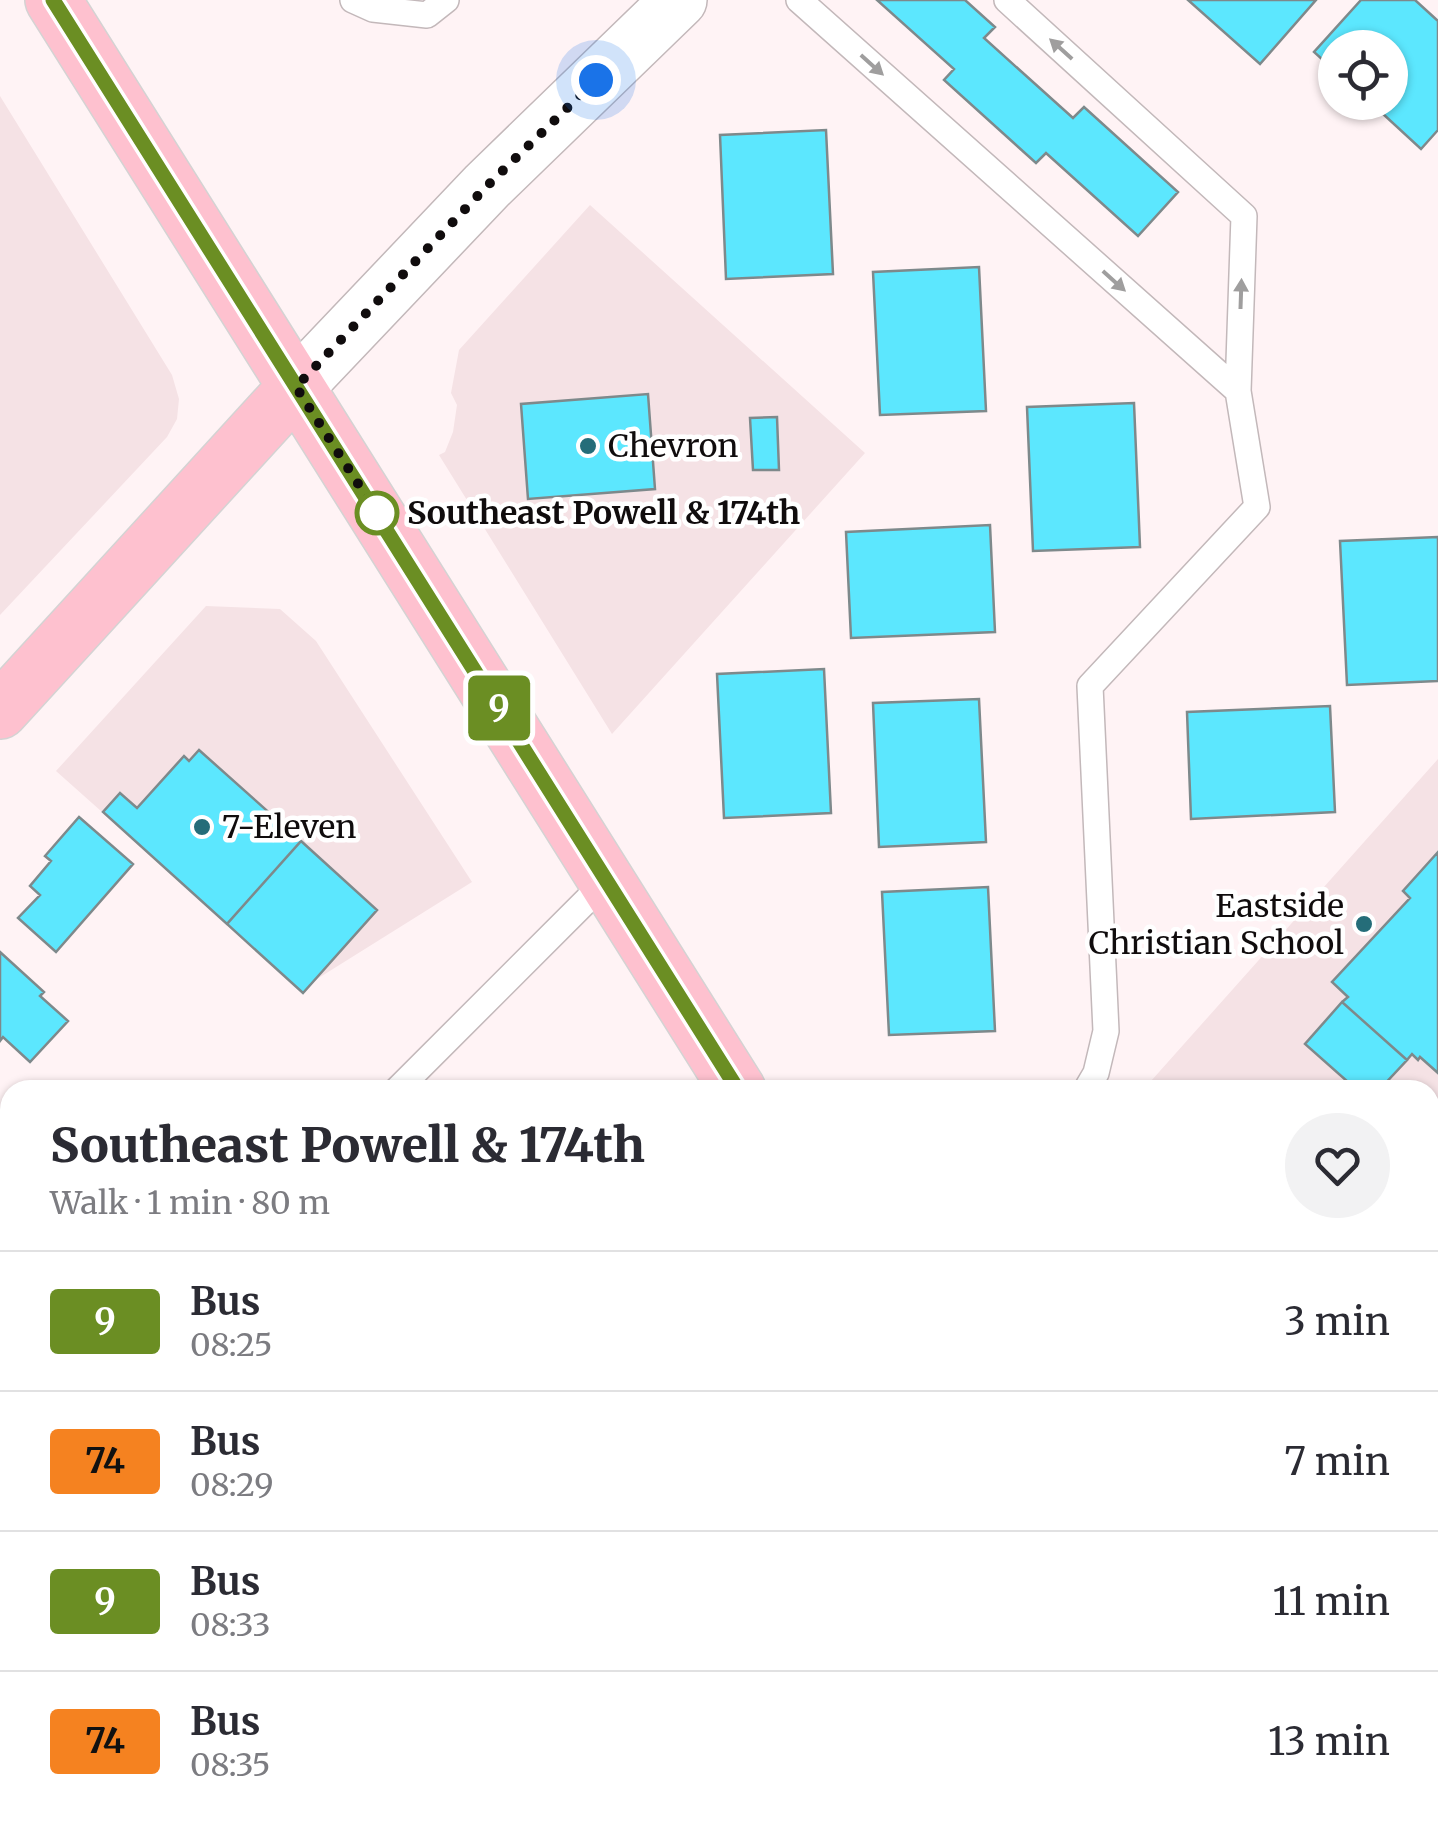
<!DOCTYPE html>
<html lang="en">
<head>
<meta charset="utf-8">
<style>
	body { margin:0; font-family:Merriweather,serif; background:#f2f2f3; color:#2b2b33; height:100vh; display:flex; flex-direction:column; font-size:38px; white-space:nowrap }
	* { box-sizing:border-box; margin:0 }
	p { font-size:32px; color:#7c7c81 }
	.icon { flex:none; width:55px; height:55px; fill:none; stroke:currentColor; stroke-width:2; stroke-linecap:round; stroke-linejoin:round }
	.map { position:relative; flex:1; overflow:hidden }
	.side { position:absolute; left:0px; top:1080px; width:1440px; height:750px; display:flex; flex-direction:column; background:#fff; border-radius:30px 30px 0 0; box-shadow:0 2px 8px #0004 }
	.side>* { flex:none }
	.badge { padding:0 20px; border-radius:8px; font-size:35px; line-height:65px }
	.controls { position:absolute; left:1318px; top:30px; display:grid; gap:20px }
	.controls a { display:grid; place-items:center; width:90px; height:90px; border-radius:50%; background:#fff; box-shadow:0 2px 8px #0004; font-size:50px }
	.you { position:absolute; width:50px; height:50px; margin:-25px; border:8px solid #fff; border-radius:50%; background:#1a73e8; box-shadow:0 0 0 15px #1a73e833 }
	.map>.badge { position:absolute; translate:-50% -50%; box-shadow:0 0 0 5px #fff }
	.round { display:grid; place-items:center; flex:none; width:105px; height:105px; border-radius:52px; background:#f2f2f3 }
	.head { display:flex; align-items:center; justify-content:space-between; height:170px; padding:0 50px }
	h1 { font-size:48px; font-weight:800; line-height:75px }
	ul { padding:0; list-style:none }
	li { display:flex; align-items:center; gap:30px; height:140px; padding:0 50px; border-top:2px solid #e1e1e2 }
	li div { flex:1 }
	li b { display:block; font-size:38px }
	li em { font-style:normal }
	li .badge { min-width:110px; font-weight:700; text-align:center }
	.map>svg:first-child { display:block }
	.built { fill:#f5e2e5 }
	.building { fill:#5ce7fe; stroke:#7e898b; stroke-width:2.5 }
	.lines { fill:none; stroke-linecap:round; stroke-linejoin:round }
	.lane-casing { stroke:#c3b8ba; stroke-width:28 }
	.secondary-casing { stroke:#c3b8ba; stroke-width:58 }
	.primary-casing { stroke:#d4d3d3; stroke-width:58 }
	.lane { stroke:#fff; stroke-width:25 }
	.secondary { stroke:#fff; stroke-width:55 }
	.primary { stroke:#fec1cf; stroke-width:55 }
	.oneway { fill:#9f9e9e }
	.line-casing { stroke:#fff; stroke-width:22 }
	.line { stroke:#6b8e23; stroke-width:15 }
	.walk { stroke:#100c0d; stroke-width:10; stroke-dasharray:0 18 }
	.poi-dot { fill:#256d79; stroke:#fff; stroke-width:4 }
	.stop-dot { fill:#fff; stroke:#6b8e23; stroke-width:5 }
	.labels { text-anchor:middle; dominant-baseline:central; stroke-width:9; stroke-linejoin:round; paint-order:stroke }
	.poi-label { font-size:32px; fill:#100c0d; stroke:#fff; text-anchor:start }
	.stop-label { font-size:32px; font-weight:bold; fill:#100c0d; stroke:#fff; text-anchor:start }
</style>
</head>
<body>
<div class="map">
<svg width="1438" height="1830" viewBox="0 0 1438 1830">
	<rect width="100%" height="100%" fill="#fff3f5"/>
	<path class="built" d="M0,96L172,375L179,399L177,419L167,437L0,615Z
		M590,205L865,453L612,734L439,455L445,452L453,432L457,405L451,393L459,350Z
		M206,606L280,609L316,641L472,882L301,989L56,771Z
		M1438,759V1333L1430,1342V1090H1143Z
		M0,1303L10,1312V1820H450L441,1830H0Z"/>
	<path class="building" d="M877,0H965L995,27L984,38L1073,118L1084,107L1178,192L1138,236L1046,153L1036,163L944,80L954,69Z
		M1188,0H1316L1260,64Z
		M1361,0H1415L1438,21V130L1421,149L1370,102H1390V48H1335V71L1314,52Z
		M826,130L833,274L726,279L720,135Z
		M979,267L986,411L880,415L873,272Z
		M648,394L655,489L528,499L521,404Z
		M1134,403L1140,547L1033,551L1027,407Z
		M777,417L779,470H753L750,418Z
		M990,525L995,632L851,638L846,532Z
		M1438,537V681L1347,685L1340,541Z
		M824,669L831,813L724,818L717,674Z
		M979,699L986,842L879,847L873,703Z
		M1330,706L1335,812L1191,819L1187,712Z
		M199,750L301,841L227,924L103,812L120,793L137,808L184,756L189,761Z
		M79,817L133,864L56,952L18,918L40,895L30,886L51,861L45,856Z
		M301,841L377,910L303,993L227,924Z
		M1438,852V1073L1420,1057L1418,1060L1412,1054L1407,1060L1342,1002L1348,997L1332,982L1410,898L1403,891Z
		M988,887L995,1031L889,1035L882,892Z
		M0,952L44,992L40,996L68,1021L30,1062L3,1037L0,1041Z
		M1342,1002L1407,1060L1379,1090H1357L1305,1044Z
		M0,1383L10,1392V1756L0,1747V1594L4,1590L0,1586Z
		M98,1820H270L261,1830H109Z
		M493,1820H593L604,1830H484Z
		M619,1820H648L639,1830H630Z
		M650,1820H696L697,1821L689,1830H661Z
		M754,1820H879L876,1830H751Z
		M892,1820H1009L1007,1830H890Z"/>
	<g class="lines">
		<g class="lane-casing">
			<path id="lane" d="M353,0L373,9L427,15L446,0
				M799,0L1238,391
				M1007,0L1244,216L1238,391L1257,507L1090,686L1106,1031L1096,1073L1086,1090
				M397,1090L605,882"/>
		</g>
		<g class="secondary-casing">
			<path id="secondary" d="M296,387L487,186L679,0"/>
		</g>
		<g class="primary-casing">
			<path id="primary" d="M53,0L738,1090
				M0,711L296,387
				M1175,1820L1181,1830"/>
		</g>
		<use href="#lane" class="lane"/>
		<use href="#secondary" class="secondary"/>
		<use href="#primary" class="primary"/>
	</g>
	<defs><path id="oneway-solid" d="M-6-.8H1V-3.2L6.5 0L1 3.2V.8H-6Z" transform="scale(2.5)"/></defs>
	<g class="oneway">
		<use href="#oneway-solid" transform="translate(1061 49) rotate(-138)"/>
		<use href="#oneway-solid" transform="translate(872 65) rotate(42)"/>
		<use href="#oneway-solid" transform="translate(1114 281) rotate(42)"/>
		<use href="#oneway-solid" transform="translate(1241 294) rotate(-88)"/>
	</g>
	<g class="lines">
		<g class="line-casing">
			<path id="line" d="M53,0L738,1090"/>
		</g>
		<use href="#line" class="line"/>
		<path class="walk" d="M377,513L382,521L296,387L487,186L596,80"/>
	</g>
	<g class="poi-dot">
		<circle cx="588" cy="446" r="10"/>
		<circle cx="202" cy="827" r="10"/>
		<circle cx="1364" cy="924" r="10"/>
	</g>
	<circle class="stop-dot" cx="377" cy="513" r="20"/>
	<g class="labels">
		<g class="poi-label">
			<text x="608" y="446">Chevron</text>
			<text x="222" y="827">7-Eleven</text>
			<text x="1344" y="906" text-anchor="end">Eastside<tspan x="1344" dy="37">Christian School</tspan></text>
		</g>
		<g class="stop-label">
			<text x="407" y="513">Southeast Powell &amp; 174th</text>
		</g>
	</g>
</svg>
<div class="controls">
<a><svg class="icon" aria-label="locate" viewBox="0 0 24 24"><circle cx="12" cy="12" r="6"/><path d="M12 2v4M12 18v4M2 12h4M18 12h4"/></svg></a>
</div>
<div class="you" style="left:596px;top:80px"></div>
<b class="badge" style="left:499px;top:708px;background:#6b8e23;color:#fff">9</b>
<section class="side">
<div class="head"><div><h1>Southeast Powell &amp; 174th</h1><p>Walk · 1 min · 80 m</p></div><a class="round"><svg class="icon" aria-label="heart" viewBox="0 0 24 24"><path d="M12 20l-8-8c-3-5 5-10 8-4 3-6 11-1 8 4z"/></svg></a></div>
<ul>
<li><span class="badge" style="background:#6b8e23;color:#fff">9</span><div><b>Bus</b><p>08:25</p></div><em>3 min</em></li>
<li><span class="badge" style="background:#f58220;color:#111">74</span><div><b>Bus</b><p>08:29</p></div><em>7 min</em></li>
<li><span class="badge" style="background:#6b8e23;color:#fff">9</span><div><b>Bus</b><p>08:33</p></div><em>11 min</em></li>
<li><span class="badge" style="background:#f58220;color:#111">74</span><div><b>Bus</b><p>08:35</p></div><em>13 min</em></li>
</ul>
</section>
</div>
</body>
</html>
